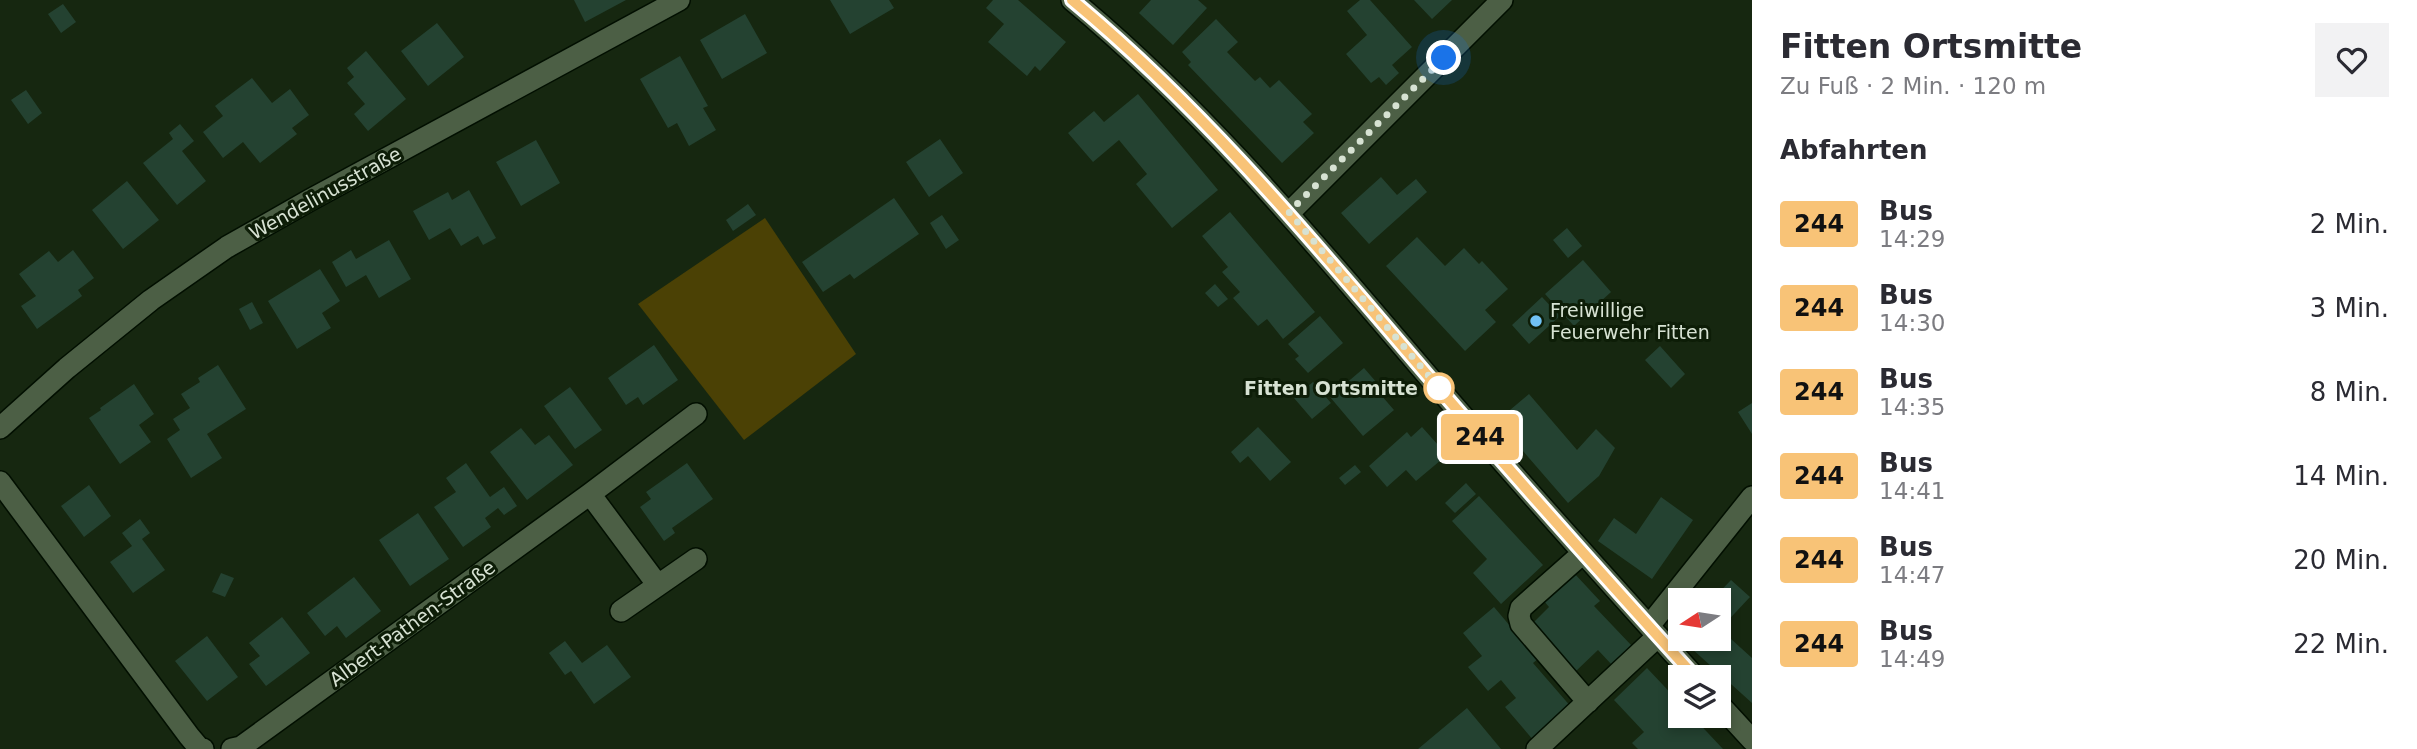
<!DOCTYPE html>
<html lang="de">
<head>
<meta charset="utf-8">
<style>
	body { margin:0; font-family:"DejaVu Sans",sans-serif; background:#f2f2f3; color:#2b2b33; height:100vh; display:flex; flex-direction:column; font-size:26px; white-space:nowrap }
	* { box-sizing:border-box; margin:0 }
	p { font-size:23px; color:#7c7c81 }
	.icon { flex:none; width:38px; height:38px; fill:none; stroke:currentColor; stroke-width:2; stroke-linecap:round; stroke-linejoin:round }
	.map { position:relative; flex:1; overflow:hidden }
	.drawer { display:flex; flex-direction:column; background:#fff; width:665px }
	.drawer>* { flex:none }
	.badge { padding:0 14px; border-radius:5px; font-size:24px; line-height:46px }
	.needle { width:46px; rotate:258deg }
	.fabs { position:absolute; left:1668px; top:588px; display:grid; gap:14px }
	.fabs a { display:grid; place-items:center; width:63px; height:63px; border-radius:0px; background:#fff; box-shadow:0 4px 10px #0003; font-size:35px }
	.you { position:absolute; width:35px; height:35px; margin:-18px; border:5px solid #fff; border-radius:50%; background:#1a73e8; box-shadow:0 0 0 10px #1a73e833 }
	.map>.badge { position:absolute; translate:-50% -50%; box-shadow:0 0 0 4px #fff }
	h2 { padding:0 28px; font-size:26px; line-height:63px }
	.round { display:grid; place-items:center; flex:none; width:74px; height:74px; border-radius:0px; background:#f2f2f3 }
	.headline { display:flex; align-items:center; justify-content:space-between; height:119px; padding:0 28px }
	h1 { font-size:33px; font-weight:700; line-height:52px }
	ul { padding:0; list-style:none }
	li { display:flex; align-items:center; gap:21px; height:84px; padding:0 28px }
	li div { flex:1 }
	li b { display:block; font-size:26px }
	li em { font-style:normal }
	li .badge { min-width:77px; font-weight:700; text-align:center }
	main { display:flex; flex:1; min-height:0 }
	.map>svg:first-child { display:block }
	.green { fill:#4b4105 }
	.building { fill:#244231 }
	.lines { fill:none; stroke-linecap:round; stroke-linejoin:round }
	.minor-casing { stroke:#020f00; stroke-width:24 }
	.minor { stroke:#4c5f45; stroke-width:21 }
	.line-casing { stroke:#fff; stroke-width:16 }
	.line { stroke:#f8c377; stroke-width:10 }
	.walk { stroke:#d7e2d3; stroke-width:7; stroke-dasharray:0 12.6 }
	.poi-dot { fill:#70c1f4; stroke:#0d1d07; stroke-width:2.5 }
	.stop-dot { fill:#fff; stroke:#f8c377; stroke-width:3.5 }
	.labels { text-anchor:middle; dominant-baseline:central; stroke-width:6; stroke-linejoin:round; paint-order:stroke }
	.street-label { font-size:19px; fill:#d7e2d3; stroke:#0d1d07 }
	.poi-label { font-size:19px; fill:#d7e2d3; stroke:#0d1d07; text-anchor:start }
	.stop-label { font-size:19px; font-weight:bold; fill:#d7e2d3; stroke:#0d1d07; text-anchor:end }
</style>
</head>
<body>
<main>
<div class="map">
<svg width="1752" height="749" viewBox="0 0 1752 749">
	<rect width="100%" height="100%" fill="#162710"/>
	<path class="green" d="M765,218L856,354L744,440L638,304Z"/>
	<path class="building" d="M574,0H626L585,22Z
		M830,0H889L894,8L850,34Z
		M993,0H1018L1066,42L1040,71L1035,66L1027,76L988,42L1004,24L986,8Z
		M1151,0H1198L1207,8L1173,45L1139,13Z
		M1360,0H1370L1412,47L1392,65L1399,73L1386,85L1379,77L1371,83L1346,54L1367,35L1347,11Z
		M1414,0H1452L1432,19Z
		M63,4L76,22L61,33L48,14Z
		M745,14L767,53L722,79L700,40Z
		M1216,19L1238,42L1227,52L1255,81L1260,77L1270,88L1279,80L1312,114L1303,122L1314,133L1282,163L1188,65L1191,62L1182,52Z
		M437,23L464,57L428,86L401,51Z
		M366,51L406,99L368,131L354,114L365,104L347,83L354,77L347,68Z
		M680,56L708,106L703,108L716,130L689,146L677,123L668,128L640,79Z
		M252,78L272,103L290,89L309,115L292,128L297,134L260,163L243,142L223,158L203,132L223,116L215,106Z
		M26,90L42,113L28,124L11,100Z
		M1138,94L1218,190L1172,228L1136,184L1147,174L1119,140L1093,162L1068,133L1094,111L1104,122Z
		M180,124L194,141L182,151L206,181L177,205L143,163L173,139L169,133Z
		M940,139L963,173L929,197L906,162Z
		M536,140L560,183L521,206L496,162Z
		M1381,177L1397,195L1416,179L1427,192L1369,244L1341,213Z
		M127,181L159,220L123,249L92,210Z
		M469,190L496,238L483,245L478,236L461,246L450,228L429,240L413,211L448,192L452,200Z
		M894,198L919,234L854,279L850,274L823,292L802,262Z
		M748,204L756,215L733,231L726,220Z
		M1230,212L1315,312L1283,339L1267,319L1258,326L1233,298L1240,292L1222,272L1228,267L1202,236Z
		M942,215L959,240L946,249L930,223Z
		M1567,228L1582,246L1568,258L1553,240Z
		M1417,237L1445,266L1464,248L1479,264L1482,261L1508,289L1485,310L1496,322L1465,351L1386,266Z
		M389,240L411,279L379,298L366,275L346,287L332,262L351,250L356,259Z
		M73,250L94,278L78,290L82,296L37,329L21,306L36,296L19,274L49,251L58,262Z
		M1583,260L1611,292L1574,326L1545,294Z
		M320,269L340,301L322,313L331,328L297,349L268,301Z
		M1215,284L1228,299L1218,307L1205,293Z
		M1542,297L1560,316L1529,344L1512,325Z
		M252,302L263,323L250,330L239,309Z
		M1320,316L1343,343L1308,373L1295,359L1299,356L1288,344Z
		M654,345L678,380L643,405L638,397L626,405L608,378Z
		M1660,346L1685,374L1671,388L1645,360Z
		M218,365L246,409L207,434L222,458L191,478L167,439L180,430L173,419L190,408L181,394L200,382L198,378Z
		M1364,368L1384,391L1381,395L1394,410L1363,436L1330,397Z
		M1313,382L1331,403L1312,419L1294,398Z
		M134,384L154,414L139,425L151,442L120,464L89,418L101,410L100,408Z
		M570,387L602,430L575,449L544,406Z
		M1529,394L1577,450L1596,429L1615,448L1599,476L1568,503L1497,421Z
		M1752,403V434L1738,412Z
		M1258,427L1291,462L1270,481L1248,456L1240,463L1231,452Z
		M1422,427L1447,455L1416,481L1406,470L1387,487L1369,466L1407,432L1411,437Z
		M521,428L535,445L549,435L573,465L527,500L490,452Z
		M466,463L490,497L504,487L517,506L504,515L498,508L485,518L491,527L463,547L434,507L456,492L446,478Z
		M687,463L713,499L672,528L675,533L664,541L640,507L651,499L646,492Z
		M1355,465L1361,472L1345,485L1339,478Z
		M1466,483L1476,494L1455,513L1445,503Z
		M89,485L111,516L84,537L61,506Z
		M1479,496L1543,565L1501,604L1473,573L1487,559L1452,521Z
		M1661,497L1693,520L1652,579L1598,541L1614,518L1636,534Z
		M418,513L449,559L410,586L379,540Z
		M140,519L150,533L142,539L165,570L133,593L110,562L132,546L122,533Z
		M221,573L234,578L225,597L212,592Z
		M1574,573L1600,601L1594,606L1632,646L1612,665L1598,650L1576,671L1532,624L1549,607L1544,601Z
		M354,577L381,611L346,638L337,626L325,636L307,613Z
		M1731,580L1750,597L1720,629L1752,658V703L1681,639H1718V600H1712Z
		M1494,607L1538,659L1533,663L1572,708L1534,741L1505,707L1516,698L1501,680L1488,691L1468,667L1482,656L1463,633Z
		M282,617L310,653L266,686L249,664L260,656L249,643Z
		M207,636L238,677L207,701L175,661Z
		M565,641L582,663L607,645L631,677L594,704L571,671L565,675L549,653Z
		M1647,668L1680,703V716H1692L1723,749H1638L1632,743L1644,732L1614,700Z
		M1467,708L1501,749H1418Z"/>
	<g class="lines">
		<g class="minor-casing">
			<path id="minor" d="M1072,0C1206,111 1316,245 1428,376C1516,478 1605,578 1695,677
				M1289,213L1502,0
				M0,428L67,368L151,300L227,247L310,200L679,0
				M0,482L189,736L200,749H203
				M590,494L657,584
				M1583,553L1521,608L1519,616L1521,624L1588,702
				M621,611L696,559
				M1649,626L1752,497
				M1718,703L1752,740
				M232,749L241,747L590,494L696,414
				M1537,749L1658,636"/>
		</g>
		<use href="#minor" class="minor"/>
	</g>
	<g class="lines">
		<g class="line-casing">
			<path id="line" d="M1072,0C1206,111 1316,245 1428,376C1516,478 1605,578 1695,677"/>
		</g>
		<use href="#line" class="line"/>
		<path class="walk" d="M1439,388L1446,396L1289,212L1444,58"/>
	</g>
	<circle class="poi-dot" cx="1536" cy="321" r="7"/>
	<circle class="stop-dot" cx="1439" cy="388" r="14"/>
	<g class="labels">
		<g class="street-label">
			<text transform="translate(325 193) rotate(-29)">Wendelinusstraße</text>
			<text transform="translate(412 623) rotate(-36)">Albert-Pathen-Straße</text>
		</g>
		<g class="poi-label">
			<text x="1550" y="310">Freiwillige<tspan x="1550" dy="22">Feuerwehr Fitten</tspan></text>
		</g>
		<g class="stop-label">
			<text x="1418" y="388">Fitten Ortsmitte</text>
		</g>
	</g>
</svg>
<div class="fabs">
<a><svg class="needle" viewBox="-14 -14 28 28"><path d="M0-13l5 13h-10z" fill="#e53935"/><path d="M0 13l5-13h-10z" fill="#7c7c81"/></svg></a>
<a><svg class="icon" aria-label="layers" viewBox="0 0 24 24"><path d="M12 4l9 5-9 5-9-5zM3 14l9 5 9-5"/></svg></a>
</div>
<div class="you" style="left:1444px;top:58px"></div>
<b class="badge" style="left:1480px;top:437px;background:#f8c377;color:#111">244</b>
</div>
<section class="drawer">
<div class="headline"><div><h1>Fitten Ortsmitte</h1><p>Zu Fuß · 2 Min. · 120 m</p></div><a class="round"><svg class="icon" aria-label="heart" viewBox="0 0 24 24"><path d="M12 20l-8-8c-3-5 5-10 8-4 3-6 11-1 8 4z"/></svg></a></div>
<h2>Abfahrten</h2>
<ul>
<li><span class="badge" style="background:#f8c377;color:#111">244</span><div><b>Bus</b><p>14:29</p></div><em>2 Min.</em></li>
<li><span class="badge" style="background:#f8c377;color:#111">244</span><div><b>Bus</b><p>14:30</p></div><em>3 Min.</em></li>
<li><span class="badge" style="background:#f8c377;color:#111">244</span><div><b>Bus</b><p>14:35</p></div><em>8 Min.</em></li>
<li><span class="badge" style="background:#f8c377;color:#111">244</span><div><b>Bus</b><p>14:41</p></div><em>14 Min.</em></li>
<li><span class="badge" style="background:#f8c377;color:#111">244</span><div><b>Bus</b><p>14:47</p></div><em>20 Min.</em></li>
<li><span class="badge" style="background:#f8c377;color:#111">244</span><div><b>Bus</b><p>14:49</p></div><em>22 Min.</em></li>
</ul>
</section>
</main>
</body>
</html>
